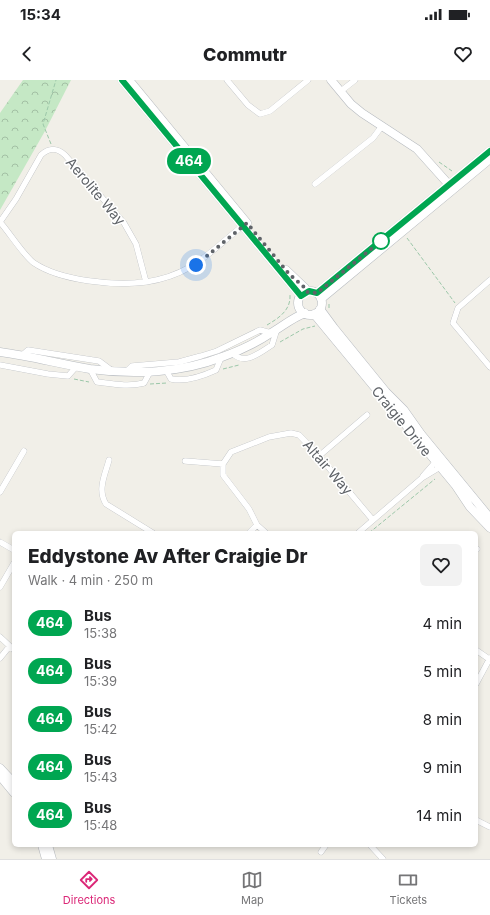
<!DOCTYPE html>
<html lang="en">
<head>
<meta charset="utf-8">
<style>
	body { margin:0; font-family:Inter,sans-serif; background:#f2f2f2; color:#202124; height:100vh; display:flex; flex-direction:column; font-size:15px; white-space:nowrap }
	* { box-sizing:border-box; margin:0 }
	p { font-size:13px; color:#757577 }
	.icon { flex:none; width:22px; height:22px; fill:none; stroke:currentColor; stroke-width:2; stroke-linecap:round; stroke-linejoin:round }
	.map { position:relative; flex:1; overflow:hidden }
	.details { position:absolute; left:12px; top:451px; width:466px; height:316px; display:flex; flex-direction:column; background:#fff; border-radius:6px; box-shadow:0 2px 6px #0003 }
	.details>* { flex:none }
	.badge { padding:0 8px; border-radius:13px; font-size:14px; line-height:26px }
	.you { position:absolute; width:20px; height:20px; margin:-10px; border:3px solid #fff; border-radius:50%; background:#1a73e8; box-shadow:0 0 0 6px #1a73e833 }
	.map>.badge { position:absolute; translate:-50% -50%; box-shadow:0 0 0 2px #fff }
	.round { display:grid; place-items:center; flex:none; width:42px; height:42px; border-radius:6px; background:#f2f2f2 }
	.summary { display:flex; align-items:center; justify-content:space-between; height:68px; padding:0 16px }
	h1 { font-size:19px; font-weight:800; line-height:30px }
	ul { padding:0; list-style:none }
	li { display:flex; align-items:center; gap:12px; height:48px; padding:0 16px }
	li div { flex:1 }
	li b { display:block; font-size:15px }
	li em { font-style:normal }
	li .badge { min-width:44px; font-weight:700; text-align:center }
	.status { display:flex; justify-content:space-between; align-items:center; height:28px; padding:0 20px; background:#fff; direction:ltr }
	.status svg { height:11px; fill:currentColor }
	header { display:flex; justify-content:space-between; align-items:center; height:52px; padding:0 16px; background:#fff; font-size:18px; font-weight:800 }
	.menu { display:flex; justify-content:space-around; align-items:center; height:56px; border-top:1px solid #e0e0e0; background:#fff; font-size:11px; color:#757577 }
	.menu a { display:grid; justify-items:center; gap:2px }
	.menu .on { color:#db2777 }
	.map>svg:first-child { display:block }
	.forest { fill:url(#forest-crowns) }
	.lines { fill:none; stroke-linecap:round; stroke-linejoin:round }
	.street-casing { stroke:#b5b8bc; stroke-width:6 }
	.secondary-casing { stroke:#b6babf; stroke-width:9 }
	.path { stroke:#9cc7a9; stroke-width:1; stroke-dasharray:4 2; stroke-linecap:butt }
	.street { stroke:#fff; stroke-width:5.5 }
	.secondary { stroke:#fff; stroke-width:8 }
	.line-casing { stroke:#fff; stroke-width:9 }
	.line { stroke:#00a651; stroke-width:6 }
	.walk { stroke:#5f6368; stroke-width:4; stroke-dasharray:0 7.2 }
	.stop-dot { fill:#fff; stroke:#00a651; stroke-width:2 }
	.labels { text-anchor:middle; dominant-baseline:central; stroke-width:3; stroke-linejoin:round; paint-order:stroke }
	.street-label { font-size:14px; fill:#5f6368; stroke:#fff }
</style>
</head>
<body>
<div class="status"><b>15:34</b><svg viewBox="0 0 49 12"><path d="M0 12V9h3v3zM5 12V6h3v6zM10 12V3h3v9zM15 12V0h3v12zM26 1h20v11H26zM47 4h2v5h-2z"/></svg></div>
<header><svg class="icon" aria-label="back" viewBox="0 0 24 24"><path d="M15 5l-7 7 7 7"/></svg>Commutr<svg class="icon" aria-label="heart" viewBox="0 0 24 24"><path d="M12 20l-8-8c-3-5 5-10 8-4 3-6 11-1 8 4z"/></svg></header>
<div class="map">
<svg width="490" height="779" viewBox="0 0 490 779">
	<defs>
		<pattern id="forest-crowns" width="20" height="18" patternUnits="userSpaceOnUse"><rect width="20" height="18" fill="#c5e8c5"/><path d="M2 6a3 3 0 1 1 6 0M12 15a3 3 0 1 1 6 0" fill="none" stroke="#a3c0a4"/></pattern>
	</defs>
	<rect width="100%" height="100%" fill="#f1efe8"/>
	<path class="forest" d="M23,0H71L45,51L0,130V33Z"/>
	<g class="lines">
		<g class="street-casing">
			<path id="street" d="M227,0L248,25L260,34L270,31L308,0
				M341,11L355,0
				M315,104L373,58L382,46
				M490,200L458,228L453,243L490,287
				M146,202C114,206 61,201 34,183C24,176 9,152 0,142L16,119L41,75C50,67 57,68 65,75L124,143L136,164L146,202C193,195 209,172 245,144
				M232,273C245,286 259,273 272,265L277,249
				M21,276L28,270L99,281L111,290
				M0,285L48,294L68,296L77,286
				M90,289L97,302C113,304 129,307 144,303L150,292
				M166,290L171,299C185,302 203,296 216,290L221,278
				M126,292L132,286L179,282L201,276L217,271L260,250L271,253
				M319,376L367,335
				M109,380C105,395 97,410 106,424L153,453
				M185,381L223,384
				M423,396L438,379
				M0,412L24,371
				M249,453L257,445
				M266,453L257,445L249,429L223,395V384L231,372L269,357L291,353L299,355L319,376L372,439
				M358,453L422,398L442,386
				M0,462L14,470
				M476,470L477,469
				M0,507L14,483
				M0,557L14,570
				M476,570L489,579
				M0,578L9,567
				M476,604L490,578
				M476,740L490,747
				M370,765L383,779
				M321,772L326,765"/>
		</g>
		<g class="secondary-casing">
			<path id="secondary" d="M122,0L301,216
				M129,0L247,143
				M331,0L351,24L362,33L417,69L451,107
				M286,190L305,208L307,212
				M298 223a12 12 0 1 1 24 0a12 12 0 1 1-24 0Z
				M317,213L490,71
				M321,219L490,79
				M320,229L334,248L386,312L404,330L421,354L490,438
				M314,234L456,406L470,427L490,448
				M0,272C30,276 60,284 90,289C133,295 181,293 222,277C239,271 256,263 271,253C283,246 292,238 305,233
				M0,688L14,703
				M0,696L14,713
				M42,765L46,779
				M48,765L52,779"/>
		</g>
		<path class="path" d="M51,64L43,44L56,0
			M439,82L452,91
			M407,158L455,223
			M329,228V222
			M267,245C279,238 291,230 290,215
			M280,262L303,249L315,246
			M223,289L239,285
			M74,299L89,302
			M150,304L167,303
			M369,453L435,399"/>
		<use href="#street" class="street"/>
		<use href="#secondary" class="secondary"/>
	</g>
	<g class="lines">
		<g class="line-casing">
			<path id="line" d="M122,0L301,216L309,211L317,213L490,71"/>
		</g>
		<use href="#line" class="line"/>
		<path class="walk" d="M196,185L247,143L289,194L305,208L307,212L317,213L381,161"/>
	</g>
	<circle class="stop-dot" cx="381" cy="161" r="8"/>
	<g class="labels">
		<g class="street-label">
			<text transform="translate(96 111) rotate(50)">Aerolite Way</text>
			<text transform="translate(402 341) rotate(51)">Craigie Drive</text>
			<text transform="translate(328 387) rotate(49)">Altair Way</text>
		</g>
	</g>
</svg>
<div class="you" style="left:196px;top:185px"></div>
<b class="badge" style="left:189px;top:81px;background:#00a651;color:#fff">464</b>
<section class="details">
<div class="summary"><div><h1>Eddystone Av After Craigie Dr</h1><p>Walk · 4 min · 250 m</p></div><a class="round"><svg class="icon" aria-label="heart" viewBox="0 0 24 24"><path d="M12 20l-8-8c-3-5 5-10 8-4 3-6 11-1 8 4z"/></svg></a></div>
<ul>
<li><span class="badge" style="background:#00a651;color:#fff">464</span><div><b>Bus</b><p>15:38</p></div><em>4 min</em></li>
<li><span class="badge" style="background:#00a651;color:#fff">464</span><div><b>Bus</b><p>15:39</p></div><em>5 min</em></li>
<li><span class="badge" style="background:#00a651;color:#fff">464</span><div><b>Bus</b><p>15:42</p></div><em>8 min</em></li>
<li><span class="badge" style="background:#00a651;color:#fff">464</span><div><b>Bus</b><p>15:43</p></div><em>9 min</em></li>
<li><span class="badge" style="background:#00a651;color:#fff">464</span><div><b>Bus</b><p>15:48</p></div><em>14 min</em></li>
</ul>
</section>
</div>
<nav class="menu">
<a class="on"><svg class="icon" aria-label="directions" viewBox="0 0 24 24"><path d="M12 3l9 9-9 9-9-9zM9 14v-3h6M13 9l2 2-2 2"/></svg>Directions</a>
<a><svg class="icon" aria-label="map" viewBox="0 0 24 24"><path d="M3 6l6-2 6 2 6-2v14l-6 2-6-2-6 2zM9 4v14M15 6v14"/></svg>Map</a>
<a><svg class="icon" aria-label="tickets" viewBox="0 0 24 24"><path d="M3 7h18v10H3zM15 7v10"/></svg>Tickets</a>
</nav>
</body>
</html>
